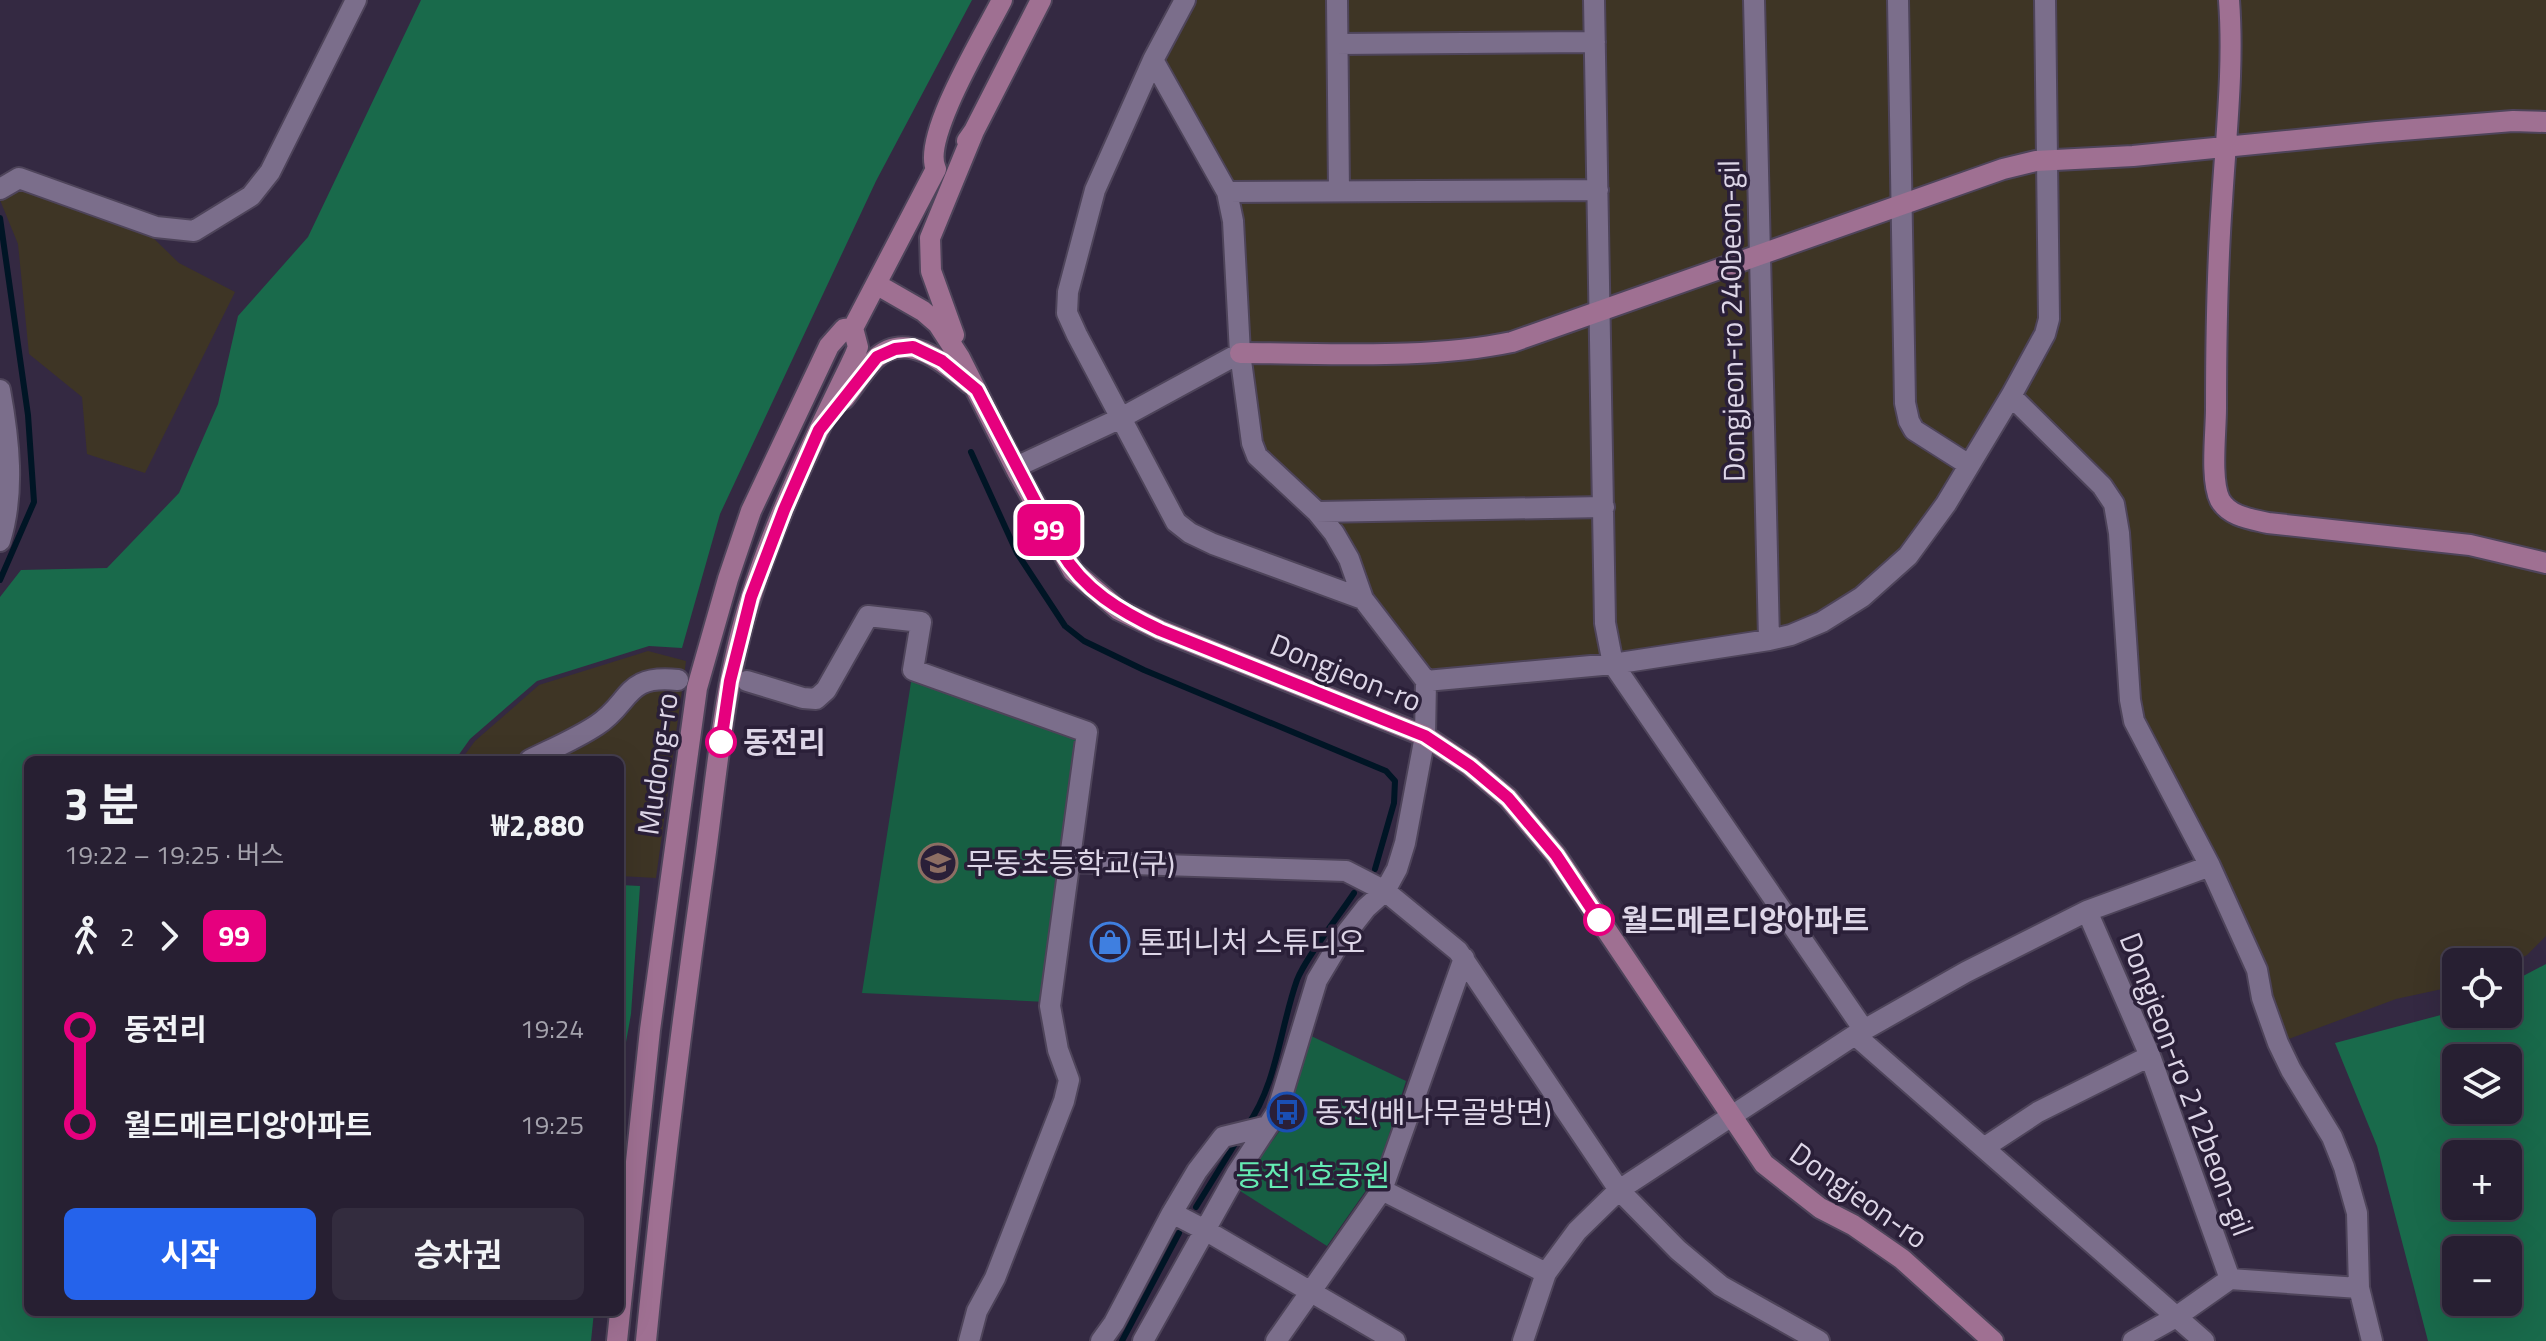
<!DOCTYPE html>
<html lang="ko">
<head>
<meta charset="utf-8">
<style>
	body { margin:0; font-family:"Titillium Web","Noto Sans KR",sans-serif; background:#332c3e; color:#f1f3f6; height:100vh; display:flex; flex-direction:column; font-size:30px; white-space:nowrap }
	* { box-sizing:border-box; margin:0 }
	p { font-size:26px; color:#a4a2ac }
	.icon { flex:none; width:44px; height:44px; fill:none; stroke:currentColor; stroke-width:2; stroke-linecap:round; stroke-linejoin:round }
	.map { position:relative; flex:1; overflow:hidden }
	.sheet { position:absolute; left:24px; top:756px; width:600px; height:560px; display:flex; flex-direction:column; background:#271f32; border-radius:12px; box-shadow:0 8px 32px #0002,0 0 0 2px #433d4d }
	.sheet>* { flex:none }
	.badge { padding:0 16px; border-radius:12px; font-size:28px; line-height:52px }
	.controls { position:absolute; left:2442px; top:948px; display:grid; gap:16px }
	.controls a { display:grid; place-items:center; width:80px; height:80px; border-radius:12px; background:#271f32; box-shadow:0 8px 32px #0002,0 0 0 2px #433d4d; font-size:40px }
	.map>.badge { position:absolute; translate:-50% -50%; box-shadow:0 0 0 4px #fff }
	.legs { display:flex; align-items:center; gap:12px; height:88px; padding:0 40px; font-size:26px }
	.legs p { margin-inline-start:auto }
	.head { display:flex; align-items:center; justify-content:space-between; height:136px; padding:0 40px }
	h1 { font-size:44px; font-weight:700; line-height:60px }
	.button { display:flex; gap:16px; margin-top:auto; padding:16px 40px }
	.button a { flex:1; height:92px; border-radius:12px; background:#2563eb; color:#fff; font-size:32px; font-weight:700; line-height:92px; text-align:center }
	.button a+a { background:#332c3e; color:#f1f3f6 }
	ul { padding:0 40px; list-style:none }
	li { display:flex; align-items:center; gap:28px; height:96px; font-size:30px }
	li i { display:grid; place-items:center; width:12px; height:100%; margin:0 10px; background:currentColor }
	li i::after { content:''; width:20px; height:20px; margin:-10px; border:6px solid; border-radius:50%; background:#271f32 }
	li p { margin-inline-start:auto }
	li:first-child i { background:linear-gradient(#0000 50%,currentColor 0) }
	li:last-child i { background:linear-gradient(currentColor 50%,#0000 0) }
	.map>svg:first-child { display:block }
	.industrial { fill:#3e3525 }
	.green { fill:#175f43 }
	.forest { fill:#196a4b; fill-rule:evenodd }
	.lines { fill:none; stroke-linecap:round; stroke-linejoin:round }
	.stream { stroke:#001525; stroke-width:6 }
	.street-casing { stroke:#4e445a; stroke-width:24 }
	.secondary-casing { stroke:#4e445a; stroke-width:24 }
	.street { stroke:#7b6e8b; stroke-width:20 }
	.secondary { stroke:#9f7092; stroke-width:20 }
	.line-1-casing { stroke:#fff; stroke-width:18 }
	.line-1 { stroke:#e6007e; stroke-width:12 }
	.stop-1-dot { fill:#fff; stroke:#e6007e; stroke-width:4 }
	.labels { text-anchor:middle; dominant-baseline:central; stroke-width:7; stroke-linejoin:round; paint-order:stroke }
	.street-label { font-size:30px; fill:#ddd6e7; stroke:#2a1f38 }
	.stop-label { font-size:30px; font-weight:bold; fill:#ddd6e7; stroke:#2a1f38; text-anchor:start }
	.poi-label { font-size:30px; fill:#ddd6e7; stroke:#2a1f38; text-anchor:start }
	.park-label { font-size:30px; fill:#64ebb3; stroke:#2a1f38 }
</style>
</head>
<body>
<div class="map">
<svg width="2546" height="1341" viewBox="0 0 2546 1341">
	<rect width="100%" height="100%" fill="#342942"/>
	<path class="industrial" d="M1185,0H2546V936L2527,955L2508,965V962H2456V986L2396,999L2278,1043L2262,998L2141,737L2114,504L2012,396L1908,556L1791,635L1426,681L1349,559L1257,456L1233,221L1153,60Z
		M23,187L146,231L179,263L235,292L145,473L87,454L82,397L29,354L18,244L0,200V197Z
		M648,651L686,661L656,878L620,876V760H461L475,741L539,685Z"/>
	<path class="green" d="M912,676L1082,735L1047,1002L862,993Z
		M1307,1034L1406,1081L1376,1176L1327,1246L1237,1189L1284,1125Z"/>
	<path class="forest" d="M421,0H972L876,181L720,514L682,648L649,646L537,681L470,739L455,760H28V1312H594L591,1341H0V597L21,570L107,568L179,493L218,404L238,316L308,237Z
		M620,885L640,886L631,1014L620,1076Z
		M2546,964V1341H2428L2377,1146L2335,1043L2456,1011V1014H2508V984ZM2508,1058V1110H2456V1058ZM2456,1154H2508V1206H2456ZM2456,1250H2508V1302H2456Z"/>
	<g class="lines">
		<path class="stream" d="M0,218L28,415L34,502L0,580
			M971,452L1017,553L1065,626L1084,641L1144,670L1386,771L1395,781L1394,803L1375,869
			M1247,1126C1277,1084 1280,1028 1297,980C1306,957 1339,916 1354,893
			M1196,1207L1238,1139
			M1122,1341L1179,1233"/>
		<g class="street-casing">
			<path id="street" d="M1185,0L1153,60L1095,190L1068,292L1067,313L1077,335L1176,522L1190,533L1213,544L1363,599
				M1337,0L1339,191
				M1594,0L1605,623L1613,664L1864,1030
				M1754,0L1769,640
				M1898,0L1905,403L1909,421L1914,430L1969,465
				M1338,44L1595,42
				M1153,60L1227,192L1233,221L1240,353L1252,443L1257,456L1317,512L1334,533L1349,559L1363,599L1426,681
				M0,189L19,178L156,227L194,231L251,196L270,172L356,0
				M1227,192L1598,190
				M0,390C9,439 15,493 0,541
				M2011,396L2102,486L2114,504L2119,533L2130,700L2134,721L2210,866L2257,970L2262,998L2278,1043L2291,1070L2332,1137L2344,1167L2357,1213L2359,1288L2372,1341
				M1016,467L1119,419L1240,353
				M1317,512L1604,507
				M747,681L803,698L816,699L826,690L868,616L921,622L913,670L1087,732L1050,1006L1058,1050L1069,1080L1064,1101L995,1278L977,1311L969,1341
				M1426,681L1613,664L1769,640L1791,635L1822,622L1862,597L1908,556L1946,504L2011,396L2045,334L2049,319L2045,0
				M530,760C552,749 576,739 597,725C632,702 624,674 678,680
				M1070,862L1346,871L1385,891L1458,951L1619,1190L1678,1250L1721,1286L1819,1341
				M2087,911L2150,1056L2230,1279
				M1855,1035L2204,1341
				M1985,1147L2038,1112L2150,1056
				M1382,1190L1546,1273
				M1172,1213L1205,1230L1395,1341
				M1101,1341L1114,1323L1172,1213L1197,1171L1223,1137L1268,1126
				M1143,1341L1237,1173L1277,1112L1317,980L1341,940L1366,908L1385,891L1397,869L1405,843L1425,736L1426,681
				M1276,1341L1382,1190L1464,958
				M1523,1341L1546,1273L1577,1231L1619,1190L1855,1035L1966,972L2087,911L2210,866
				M2133,1341L2176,1317L2230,1279L2359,1288"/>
		</g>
		<g class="secondary-casing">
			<path id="secondary" d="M2229,0C2234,67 2226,134 2222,201C2217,270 2216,340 2216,409C2216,432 2210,480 2220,500C2230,517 2251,519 2268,523L2470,545L2546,563
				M967,141L974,131L1041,0
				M876,284L923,311L938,324L960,358L1017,471L1073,571L1119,610L1160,630L1425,736L1470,766L1508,798L1556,855L1764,1164L1820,1208L1853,1225L1902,1259L1993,1341
				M954,335L931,271L930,238L974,131
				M1240,353C1330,353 1424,360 1512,342L2003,169L2036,161L2133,156L2377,132L2513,121L2546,122
				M844,399C854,386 864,370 875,359C907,329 946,364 970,384
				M617,1341L650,1030L697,688L728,579L751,511L829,346L844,329L853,328
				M646,1341C662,1180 682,1020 705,859C717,772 724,681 751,597C777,514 816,435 854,357L858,347L853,328L936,169C921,138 986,32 1002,0"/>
		</g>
		<use href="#street" class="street"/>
		<use href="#secondary" class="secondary"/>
	</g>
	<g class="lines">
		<g class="line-1-casing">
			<path id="line-1" d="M721,742L730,681L751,597L784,510L819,430L877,357L895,349L913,347L942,361L977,390L1061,551C1084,590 1120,611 1160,630L1425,736L1470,766L1508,798L1556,855L1599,920"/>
		</g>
		<use href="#line-1" class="line-1"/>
	</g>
	<defs>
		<g id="school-ring" transform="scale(2)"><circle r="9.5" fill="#2a1f38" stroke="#8d6e63" stroke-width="1.5"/><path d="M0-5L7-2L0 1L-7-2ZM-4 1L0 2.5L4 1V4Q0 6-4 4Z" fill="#8d6e63"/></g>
		<g id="shop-ring" transform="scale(2)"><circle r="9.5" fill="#2a1f38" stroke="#3f7fe0" stroke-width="1.5"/><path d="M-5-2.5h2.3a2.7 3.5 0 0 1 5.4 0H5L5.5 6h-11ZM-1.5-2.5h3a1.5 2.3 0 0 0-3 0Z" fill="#3f7fe0"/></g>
		<g id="bus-ring" transform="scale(2)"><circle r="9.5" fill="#2a1f38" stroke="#1a4fb4" stroke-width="1.5"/><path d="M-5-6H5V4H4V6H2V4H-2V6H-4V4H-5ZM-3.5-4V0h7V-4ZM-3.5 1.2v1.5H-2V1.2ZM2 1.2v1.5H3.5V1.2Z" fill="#1a4fb4"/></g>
	</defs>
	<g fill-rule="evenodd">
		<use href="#school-ring" x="938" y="863"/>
		<use href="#shop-ring" x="1110" y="942"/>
		<use href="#bus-ring" x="1287" y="1112"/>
	</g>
	<g class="stop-1-dot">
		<circle cx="721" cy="742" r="14"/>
		<circle cx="1599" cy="920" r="14"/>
	</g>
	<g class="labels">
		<g class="street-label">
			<text transform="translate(1731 321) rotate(-91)">Dongjeon-ro 240beon-gil</text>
			<text transform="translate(1346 672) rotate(22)">Dongjeon-ro</text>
			<text transform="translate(657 764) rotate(-82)">Mudong-ro</text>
			<text transform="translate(2187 1084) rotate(69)">Dongjeon-ro 212beon-gil</text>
			<text transform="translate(1859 1195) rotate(35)">Dongjeon-ro</text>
		</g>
		<g class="stop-label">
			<text x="743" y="742">동전리</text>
			<text x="1621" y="920">월드메르디앙아파트</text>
		</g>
		<g class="poi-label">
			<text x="966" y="863">무동초등학교(구)</text>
			<text x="1138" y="942">톤퍼니처 스튜디오</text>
			<text x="1315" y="1112">동전(배나무골방면)</text>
		</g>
		<g class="park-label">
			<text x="1313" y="1175">동전1호공원</text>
		</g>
	</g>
</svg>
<div class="controls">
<a><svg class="icon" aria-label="locate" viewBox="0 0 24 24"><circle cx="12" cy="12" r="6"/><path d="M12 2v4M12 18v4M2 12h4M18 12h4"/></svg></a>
<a><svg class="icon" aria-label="layers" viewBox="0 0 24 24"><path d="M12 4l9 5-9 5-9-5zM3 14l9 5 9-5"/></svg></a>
<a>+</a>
<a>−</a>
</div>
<b class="badge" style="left:1049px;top:530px;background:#e6007e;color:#fff">99</b>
<section class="sheet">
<div class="head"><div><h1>3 분</h1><p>19:22 – 19:25 · 버스</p></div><b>₩2,880</b></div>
<div class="legs"><svg class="icon" aria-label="walk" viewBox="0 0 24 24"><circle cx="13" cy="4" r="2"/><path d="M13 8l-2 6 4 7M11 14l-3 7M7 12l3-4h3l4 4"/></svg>2<svg class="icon" aria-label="forward" viewBox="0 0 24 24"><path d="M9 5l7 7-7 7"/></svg><b class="badge" style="background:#e6007e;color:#fff">99</b></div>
<ul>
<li><i style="color:#e6007e"></i><b>동전리</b><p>19:24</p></li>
<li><i style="color:#e6007e"></i><b>월드메르디앙아파트</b><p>19:25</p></li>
</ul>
<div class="button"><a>시작</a><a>승차권</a></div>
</section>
</div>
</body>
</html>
